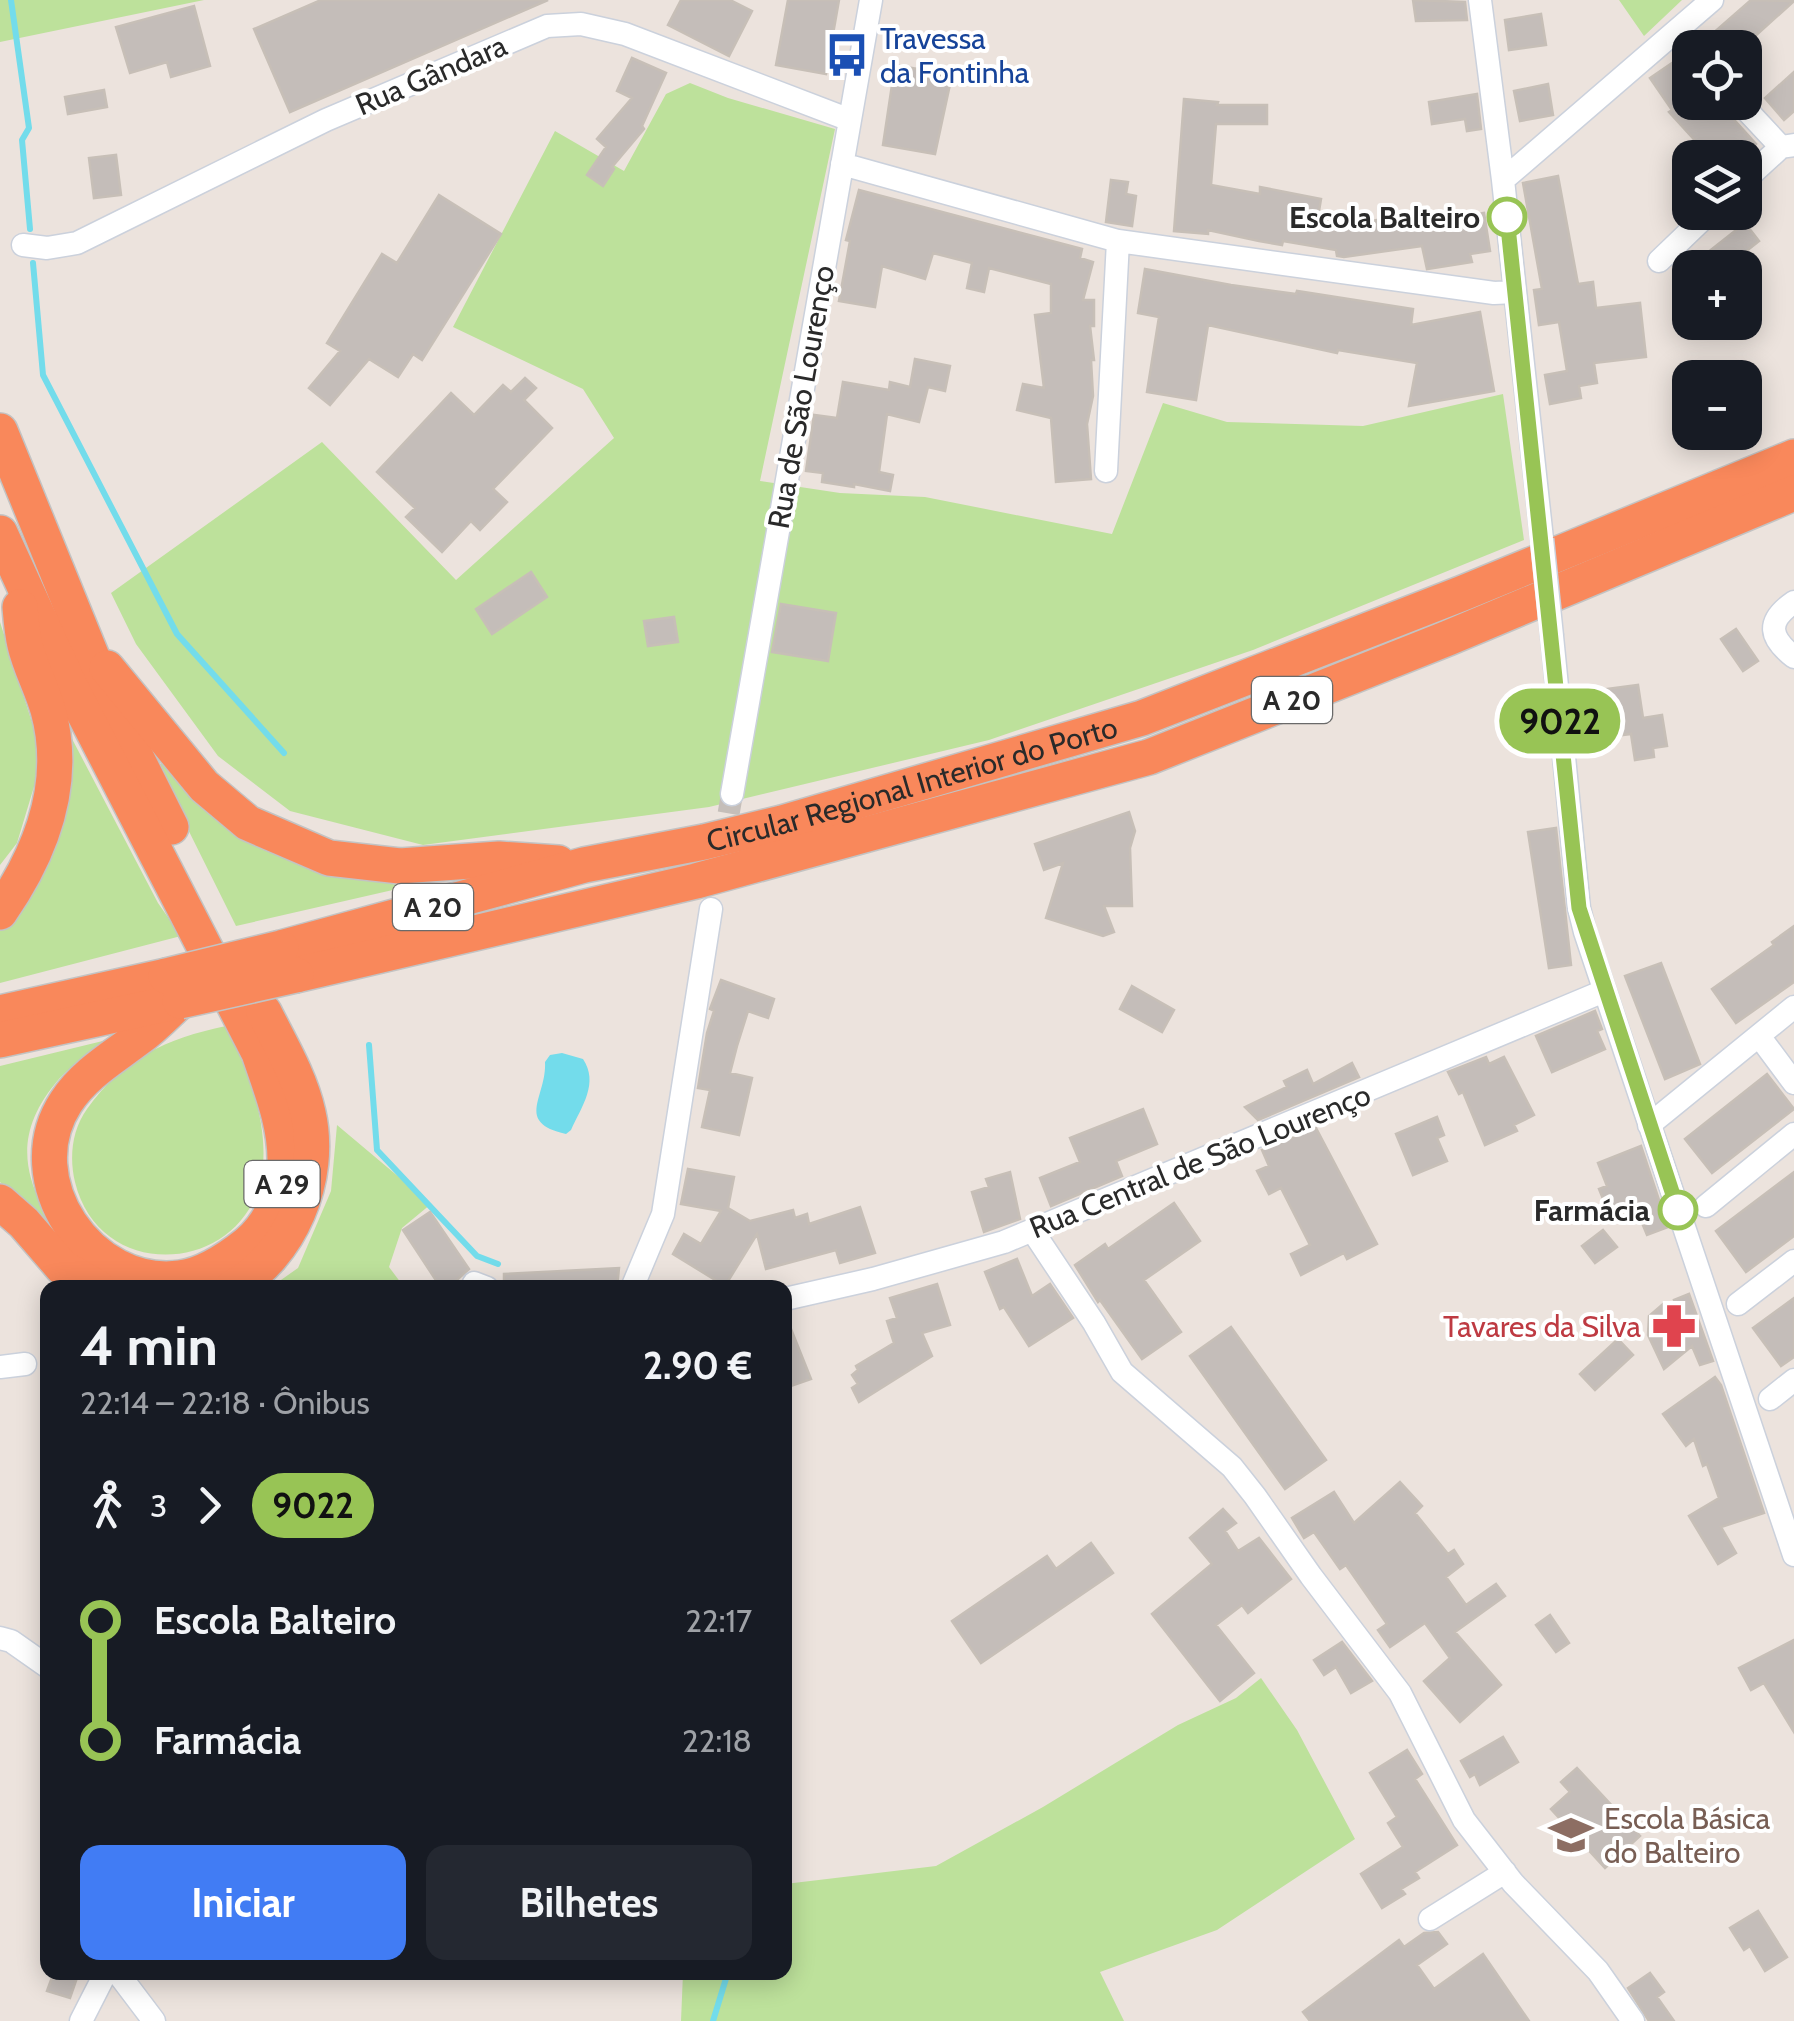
<!DOCTYPE html>
<html lang="pt">
<head>
<meta charset="utf-8">
<style>
	body { margin:0; font-family:Cabin,sans-serif; background:#242831; color:#f1f3f6; height:100vh; display:flex; flex-direction:column; font-size:38px; white-space:nowrap }
	* { box-sizing:border-box; margin:0 }
	p { font-size:32px; color:#9ea1a6 }
	.icon { flex:none; width:55px; height:55px; fill:none; stroke:currentColor; stroke-width:2; stroke-linecap:round; stroke-linejoin:round }
	.map { position:relative; flex:1; overflow:hidden }
	.sheet { position:absolute; left:40px; top:1280px; width:752px; height:700px; display:flex; flex-direction:column; background:#171b24; border-radius:20px; box-shadow:0 5px 25px #0003 }
	.sheet>* { flex:none }
	.badge { padding:0 20px; border-radius:32px; font-size:35px; line-height:65px }
	.tools { position:absolute; left:1672px; top:30px; display:grid; gap:20px }
	.tools a { display:grid; place-items:center; width:90px; height:90px; border-radius:20px; background:#171b24; box-shadow:0 5px 25px #0003; font-size:50px }
	.map>.badge { position:absolute; translate:-50% -50%; box-shadow:0 0 0 5px #fff }
	.legs { display:flex; align-items:center; gap:15px; height:110px; padding:0 40px; font-size:32px }
	.legs p { margin-inline-start:auto }
	.summary { display:flex; align-items:center; justify-content:space-between; height:170px; padding:0 40px }
	h1 { font-size:55px; font-weight:700; line-height:75px }
	.button { display:flex; gap:20px; margin-top:auto; padding:20px 40px }
	.button a { flex:1; height:115px; border-radius:20px; background:#417cf4; color:#fff; font-size:40px; font-weight:700; line-height:115px; text-align:center }
	.button a+a { background:#242831; color:#f1f3f6 }
	ul { padding:0 40px; list-style:none }
	li { display:flex; align-items:center; gap:35px; height:120px; font-size:38px }
	li i { display:grid; place-items:center; width:15px; height:100%; margin:0 12px; background:currentColor }
	li i::after { content:''; width:25px; height:25px; margin:-12px; border:8px solid; border-radius:50%; background:#171b24 }
	li p { margin-inline-start:auto }
	li:first-child i { background:linear-gradient(#0000 50%,currentColor 0) }
	li:last-child i { background:linear-gradient(currentColor 50%,#0000 0) }
	.map>svg:first-child { display:block }
	.green { fill:#bde19b }
	.water { fill:#73dceb }
	.lines { fill:none; stroke-linecap:round; stroke-linejoin:round }
	.stream { stroke:#73dceb; stroke-width:6 }
	.building { fill:#c4bdb9; stroke:#c7bfb7; stroke-width:2.5 }
	.minor-tunnel { stroke:#c5beb9; stroke-width:22; stroke-dasharray:22 11; stroke-linecap:butt }
	.minor-casing { stroke:#cbd1dc; stroke-width:25 }
	.highway-casing { stroke:#c3c3c3; stroke-width:38 }
	.minor { stroke:#fff; stroke-width:22 }
	.highway { stroke:#f9885b; stroke-width:35 }
	.minor-bridge-casing { stroke:#cbd1dc; stroke-width:25; stroke-linecap:butt }
	.highway-bridge-casing { stroke:#c3c3c3; stroke-width:38; stroke-linecap:butt }
	.minor-bridge { stroke:#fff; stroke-width:22 }
	.highway-bridge { stroke:#f9885b; stroke-width:35 }
	.line-1-casing { stroke:#fff; stroke-width:22 }
	.line-1 { stroke:#98c455; stroke-width:15 }
	.stop-1-dot { fill:#fff; stroke:#98c455; stroke-width:5 }
	.labels { text-anchor:middle; dominant-baseline:central; stroke-width:8; stroke-linejoin:round; paint-order:stroke }
	.shield { fill:#fff; stroke:#6a6a6a; stroke-width:2.5 }
	.shield-label { font-size:28px; font-weight:bold; fill:#2a2a2a }
	.transit-label { font-size:30px; fill:#164399; stroke:#fff; text-anchor:start }
	.street-label { font-size:30px; fill:#2a2a2a; stroke:#fff }
	.stop-label { font-size:30px; font-weight:bold; fill:#2a2a2a; stroke:#fff; text-anchor:end }
	.health-label { font-size:30px; fill:#be3a42; stroke:#fff; text-anchor:end }
	.education-label { font-size:30px; fill:#785e54; stroke:#fff; text-anchor:start }
</style>
</head>
<body>
<div class="map">
<svg width="1794" height="2021" viewBox="0 0 1794 2021">
	<rect width="100%" height="100%" fill="#ece3dd"/>
	<path class="green" d="M0,0H204L0,42Z
		M1619,0H1682L1644,36Z
		M690,83L728,98L835,129L760,481L840,493L925,497L1112,534L1163,403L1227,422L1363,426L1503,394L1524,540L1253,650L989,740L709,807L423,845L290,811L218,756L136,644L111,593L322,442L456,580L614,438L583,389L453,327L555,131L624,171L666,94Z
		M0,622L43,757L17,843L0,865Z
		M70,735L158,903L181,936L0,983V931C57,866 70,820 70,735Z
		M163,762L227,822L467,873L236,926L157,767Z
		M226,1026C247,1068 267,1118 263,1165C254,1273 101,1289 75,1182C69,1157 72,1130 87,1109C124,1058 165,1039 226,1026Z
		M115,1038C98,1050 73,1063 59,1079C1,1146 32,1198 76,1259L0,1182V1066Z
		M337,1125L431,1204L402,1228L389,1267L404,1287H271L298,1268L331,1191Z
		M1261,1678L1297,1730L1355,1839L1217,1930L1100,1972L1124,2021H681L683,1973L785,1972V1884L936,1866L1043,1807L1178,1725L1236,1698Z"/>
	<path class="water" d="M562,1053L583,1059C599,1083 582,1106 571,1130L566,1134C514,1122 547,1097 545,1062L550,1055Z"/>
	<g class="lines">
		<path class="stream" d="M11,0L29,128L22,140L30,229
			M33,263L43,375L177,634L284,753
			M369,1045L377,1150L477,1256L498,1264
			M713,2021L728,1972"/>
	</g>
	<path class="building" d="M321,0H548L290,112L254,29Z
		M681,0H730L752,11L729,56L668,25Z
		M788,0H839L826,74L776,65Z
		M1413,0L1465,2L1467,20L1416,21Z
		M1751,0L1794,1L1742,48H1720L1710,36Z
		M194,6L210,66L171,77L167,62L130,73L116,27Z
		M1541,14L1546,45L1509,50L1505,20Z
		M632,58L666,73L642,126L644,129L612,167L614,169L603,186L587,175L606,147L597,139L632,98L617,91Z
		M1675,61L1690,83V102H1718L1756,144L1742,158H1688L1700,146L1669,112L1672,110L1650,78Z
		M895,65L952,75L935,154L883,145Z
		M1794,72V111L1784,120L1765,98Z
		M1548,84L1553,115L1520,121L1514,91Z
		M104,90L107,107L68,114L65,97Z
		M1477,94L1481,129L1467,131L1465,119L1432,124L1429,102Z
		M1184,99L1218,102L1217,105H1267V124H1216L1211,185L1260,194V187L1321,199L1317,223L1336,226L1391,218V221L1430,218V221L1484,213L1490,251L1470,254L1472,262L1427,269L1422,246L1344,257L1337,256L1336,250L1283,241L1282,245L1259,241L1208,230V234L1174,231Z
		M116,155L121,195L94,198L89,158Z
		M1558,176L1578,284L1593,282L1596,308L1640,303L1646,357L1594,363L1597,383L1579,386L1581,398L1550,404L1545,375L1567,371L1559,322L1539,325L1534,290L1542,289L1523,183Z
		M1111,180L1128,182L1126,194L1136,196L1132,226L1106,222Z
		M859,190L1082,249L1080,258L1093,262L1083,300H1094V326H1090L1094,360H1091L1093,396L1087,424L1091,479L1056,482L1051,418L1017,410L1023,384L1044,388L1035,315L1051,313V284L989,268L984,292L967,288L972,263L933,253L925,279L882,266L875,307L839,301L850,241L846,240Z
		M439,195L501,234L422,360L413,354L398,377L369,359L330,405L309,388L340,351L327,343L382,254L397,263Z
		M1745,223L1759,241L1725,268H1688Z
		M1145,269L1231,285L1296,294L1297,291L1413,309L1411,325L1480,312L1494,391L1409,406L1417,363L1338,350L1337,353L1208,325L1196,400L1147,392L1159,317L1138,313Z
		M915,359L950,366L945,391L928,387L919,422L887,414L879,472L893,475L890,491L854,484V487L822,482L823,473L806,471L814,415L837,418L843,382L889,390L890,382L910,387Z
		M525,378L536,388L524,400L552,428L493,489L507,502L480,530L471,521L442,552L406,517L415,508L377,472L451,393L474,415L503,385L511,392Z
		M531,572L547,597L492,634L476,609Z
		M781,604L836,613L828,661L772,652Z
		M674,617L678,642L648,646L644,621Z
		M1736,629L1758,661L1743,671L1721,639Z
		M1638,685L1643,718L1662,715L1667,746L1653,748L1654,757L1635,760L1631,734L1606,737L1599,690Z
		M1129,812L1135,831L1130,848L1132,906H1104L1114,932L1103,936L1046,918L1063,863L1044,870L1035,844Z
		M1556,828L1571,965L1549,968L1528,832Z
		M1794,926V982L1736,1023L1712,989L1774,945L1772,942Z
		M1661,963L1700,1064L1665,1079L1625,976Z
		M721,980L774,999L768,1018L748,1011L737,1046L730,1073L752,1078L739,1135L702,1127L710,1090L698,1088L707,1033L714,1011L710,1009Z
		M1132,986L1174,1010L1162,1032L1120,1009Z
		M1595,1011L1602,1029L1597,1031L1605,1049L1552,1072L1536,1036Z
		M1486,1057L1489,1064L1504,1057L1534,1115L1514,1125L1517,1131L1485,1145L1463,1092L1459,1094L1448,1072Z
		M1352,1063L1359,1077L1258,1120L1245,1107L1287,1087L1284,1081L1307,1070L1313,1084Z
		M1767,1074L1794,1109L1712,1173L1685,1139Z
		M1143,1109L1157,1144L1116,1161L1122,1176L1051,1206L1040,1178L1080,1162L1070,1138Z
		M1437,1117L1444,1135L1437,1138L1447,1161L1413,1175L1396,1134Z
		M1316,1128L1377,1244L1347,1259L1344,1253L1301,1275L1291,1254L1310,1245L1281,1188L1269,1194L1257,1171L1269,1166L1262,1150Z
		M1641,1146L1668,1227L1647,1235L1635,1206L1610,1216L1599,1189L1607,1186L1598,1163Z
		M688,1169L734,1177L728,1208L750,1221L793,1210L795,1218L807,1214L809,1224L860,1207L875,1253L840,1263L836,1250L766,1269L757,1234L725,1286L673,1254L684,1234L701,1244L721,1211L681,1204Z
		M1010,1172L1020,1219L984,1232L972,1192L989,1187L986,1179Z
		M1794,1172V1236L1746,1272L1716,1231Z
		M1174,1203L1200,1241L1144,1280L1181,1332L1142,1359L1100,1300L1098,1302L1075,1265L1105,1244L1108,1249Z
		M430,1212L469,1269L448,1288H441L403,1230Z
		M1603,1230L1617,1247L1595,1263L1582,1246Z
		M1017,1259L1032,1296L1050,1284L1073,1318L1029,1346L1004,1307L1000,1309L985,1272Z
		M619,1268L617,1288H504V1274Z
		M937,1284L950,1325L922,1333L932,1356L859,1402L852,1388L858,1384L852,1375L858,1370L856,1366L894,1343L887,1321L897,1318L890,1298Z
		M1689,1294L1713,1361L1700,1365L1692,1346L1664,1369L1648,1335L1649,1316L1663,1304L1689,1338L1674,1300Z
		M1794,1298V1357L1781,1366L1753,1328Z
		M785,1314L811,1379L785,1388Z
		M1231,1327L1326,1460L1285,1489L1190,1356Z
		M1618,1339L1633,1355L1595,1390L1580,1374Z
		M1715,1377L1721,1385L1764,1513L1721,1527L1736,1553L1718,1564L1689,1516L1719,1498L1707,1464L1703,1466L1694,1439L1686,1446L1663,1414Z
		M1400,1482L1422,1506L1415,1513L1448,1554L1454,1550L1463,1564L1446,1577L1466,1605L1496,1584L1505,1596L1455,1632L1501,1685L1460,1722L1424,1681L1450,1658L1425,1623L1390,1647L1378,1630L1387,1624L1346,1565L1340,1569L1314,1532L1304,1538L1292,1518L1334,1492L1354,1523Z
		M1223,1509L1236,1523L1225,1531L1238,1551L1259,1538L1291,1579L1248,1613L1242,1605L1216,1625L1254,1673L1220,1701L1152,1614L1212,1564L1190,1538Z
		M1091,1543L1113,1573L981,1663L952,1621L1047,1556L1056,1569Z
		M1550,1615L1569,1643L1556,1652L1536,1625Z
		M1794,1640V1732L1764,1683L1751,1690L1739,1668Z
		M1342,1642L1372,1681L1351,1693L1336,1667L1324,1675L1314,1660Z
		M1503,1737L1518,1762L1480,1785L1475,1774L1470,1777L1461,1761Z
		M1407,1750L1422,1774L1415,1779L1457,1845L1415,1872L1419,1878L1401,1889L1405,1894L1382,1908L1361,1874L1403,1847L1388,1823L1397,1817L1370,1773Z
		M1577,1768L1640,1836L1605,1868L1551,1809L1570,1792L1561,1782Z
		M1758,1911L1787,1957L1765,1971L1750,1946L1744,1950L1730,1928Z
		M1424,1933L1438,1932L1447,1944L1417,1965L1434,1989L1483,1954L1529,2021H1310L1303,2012L1399,1940L1404,1947Z
		M54,1972H79L70,1998L47,1991Z
		M1650,1973L1664,1992L1657,1997L1674,2021H1649L1628,1988Z"/>
	<g class="lines">
		<path class="minor-tunnel" d="M723,846L732,794"/>
		<g class="minor-casing">
			<path id="minor" d="M1480,0L1503,180L1542,539
				M1739,102L1781,147L1794,145
				M842,164L1118,241L1494,293L1515,292
				M1503,180L1712,0
				M1745,180L1781,147
				M23,245L47,248L77,243L326,120L547,26L581,24L625,34L850,120
				M1659,261L1710,212
				M1106,471L1118,241
				M1794,602C1765,622 1770,638 1794,657
				M1552,636L1579,908L1585,932L1794,1555
				M732,794L871,0
				M1759,1036L1794,1083
				M1649,1125L1794,1007
				M1706,1206L1794,1134
				M1032,1230L1094,1323L1122,1372L1232,1467L1255,1496L1311,1576L1400,1693L1464,1820L1513,1883L1598,1971L1633,2021
				M474,1283L487,1288
				M632,1288L663,1214L711,909
				M785,1299L873,1279L1004,1242L1604,991
				M1738,1304L1794,1261
				M0,1367L25,1364
				M1770,1399L1794,1380
				M0,1638L11,1641L48,1667
				M1430,1919L1505,1872
				M117,1972L154,2021
				M81,2021L106,1972"/>
		</g>
		<g class="highway-casing">
			<g id="highway">
				<path d="M0,431L118,721L171,827"/>
				<path d="M0,533L69,684L259,1053C271,1089 286,1125 285,1164C285,1193 269,1226 247,1244C228,1259 205,1275 180,1278C90,1290 15,1180 66,1102C84,1074 114,1057 140,1037C154,1027 167,1013 180,1001"/>
				<path d="M107,668L204,786L248,823L329,858L400,866L499,859L558,863"/>
				<path d="M0,912C41,853 68,783 48,710C42,688 30,667 25,645C22,633 21,619 20,607"/>
				<path id="s1" d="M281,948L584,865L704,842L782,823L1142,718L1463,593L1794,457"/>
				<path d="M296,975L696,881L1149,757L1448,638L1794,493"/>
				<path d="M0,1013L166,976"/>
				<path d="M0,1040L180,1001"/>
				<path d="M0,1202L24,1223L62,1267L98,1288"/>
				<path d="M232,1288C291,1256 323,1178 308,1113C300,1077 280,1044 264,1012"/>
			</g>
		</g>
		<use href="#minor" class="minor"/>
		<use href="#highway" class="highway"/>
		<g class="minor-bridge-casing">
			<path id="minor-bridge" d="M1542,539L1552,636"/>
		</g>
		<g class="highway-bridge-casing">
			<path id="highway-bridge" d="M166,976L281,948
				M180,1001L296,975"/>
		</g>
		<use href="#minor-bridge" class="minor-bridge"/>
		<use href="#highway-bridge" class="highway-bridge"/>
	</g>
	<g class="lines">
		<g class="line-1-casing">
			<path id="line-1" d="M1507,217L1579,908L1678,1210"/>
		</g>
		<use href="#line-1" class="line-1"/>
	</g>
	<defs>
		<g id="bus-bare" transform="scale(3.45)"><path d="M-5-6H5V4H4V6H2V4H-2V6H-4V4H-5ZM-3.5-4V0h7V-4ZM-3.5 1.2v1.5H-2V1.2ZM2 1.2v1.5H3.5V1.2Z" fill="#1a4fb4" stroke="#fff" stroke-width="2.5" paint-order="stroke"/></g>
		<g id="pharmacy-bare" transform="scale(3.45)"><path d="M-2-6h4v4h4v4h-4v4h-4v-4h-4v-4h4Z" fill="#e0444e" stroke="#fff" stroke-width="2.5" paint-order="stroke"/></g>
		<g id="school-bare" transform="scale(3.45)"><path d="M0-5L7-2L0 1L-7-2ZM-4 1L0 2.5L4 1V4Q0 6-4 4Z" fill="#8d6e63" stroke="#fff" stroke-width="2.5" paint-order="stroke"/></g>
	</defs>
	<g fill-rule="evenodd">
		<use href="#bus-bare" x="847" y="55"/>
		<use href="#pharmacy-bare" x="1674" y="1326"/>
		<use href="#school-bare" x="1571" y="1835"/>
	</g>
	<g class="stop-1-dot">
		<circle cx="1507" cy="217" r="18"/>
		<circle cx="1678" cy="1210" r="18"/>
	</g>
	<g class="labels">
		<g class="shield">
			<rect x="1252" y="677" width="80" height="46" rx="8"/>
			<rect x="393" y="884" width="80" height="46" rx="8"/>
			<rect x="244.5" y="1161" width="75" height="46" rx="8"/>
		</g>
		<g class="shield-label">
			<text x="1292" y="700">A 20</text>
			<text x="433" y="907">A 20</text>
			<text x="282" y="1184">A 29</text>
		</g>
		<g class="transit-label">
			<text x="880" y="38">Travessa<tspan x="880" dy="34">da Fontinha</tspan></text>
		</g>
		<g class="street-label">
			<text transform="translate(431 75) rotate(-23)">Rua Gândara</text>
			<text transform="translate(801 397) rotate(-80)">Rua de São Lourenço</text>
			<text stroke="none"><textPath href="#s1" startOffset="652">Circular Regional Interior do Porto</textPath></text>
			<text transform="translate(1200 1161) rotate(-22)">Rua Central de São Lourenço</text>
		</g>
		<g class="stop-label">
			<text x="1480" y="217">Escola Balteiro</text>
			<text x="1650" y="1210">Farmácia</text>
		</g>
		<g class="health-label">
			<text x="1641" y="1326">Tavares da Silva</text>
		</g>
		<g class="education-label">
			<text x="1604" y="1818">Escola Básica<tspan x="1604" dy="34">do Balteiro</tspan></text>
		</g>
	</g>
</svg>
<div class="tools">
<a><svg class="icon" aria-label="locate" viewBox="0 0 24 24"><circle cx="12" cy="12" r="6"/><path d="M12 2v4M12 18v4M2 12h4M18 12h4"/></svg></a>
<a><svg class="icon" aria-label="layers" viewBox="0 0 24 24"><path d="M12 4l9 5-9 5-9-5zM3 14l9 5 9-5"/></svg></a>
<a>+</a>
<a>−</a>
</div>
<b class="badge" style="left:1560px;top:721px;background:#98c455;color:#111">9022</b>
<section class="sheet">
<div class="summary"><div><h1>4 min</h1><p>22:14 – 22:18 · Ônibus</p></div><b>2.90 €</b></div>
<div class="legs"><svg class="icon" aria-label="walk" viewBox="0 0 24 24"><circle cx="13" cy="4" r="2"/><path d="M13 8l-2 6 4 7M11 14l-3 7M7 12l3-4h3l4 4"/></svg>3<svg class="icon" aria-label="forward" viewBox="0 0 24 24"><path d="M9 5l7 7-7 7"/></svg><b class="badge" style="background:#98c455;color:#111">9022</b></div>
<ul>
<li><i style="color:#98c455"></i><b>Escola Balteiro</b><p>22:17</p></li>
<li><i style="color:#98c455"></i><b>Farmácia</b><p>22:18</p></li>
</ul>
<div class="button"><a>Iniciar</a><a>Bilhetes</a></div>
</section>
</div>
</body>
</html>
